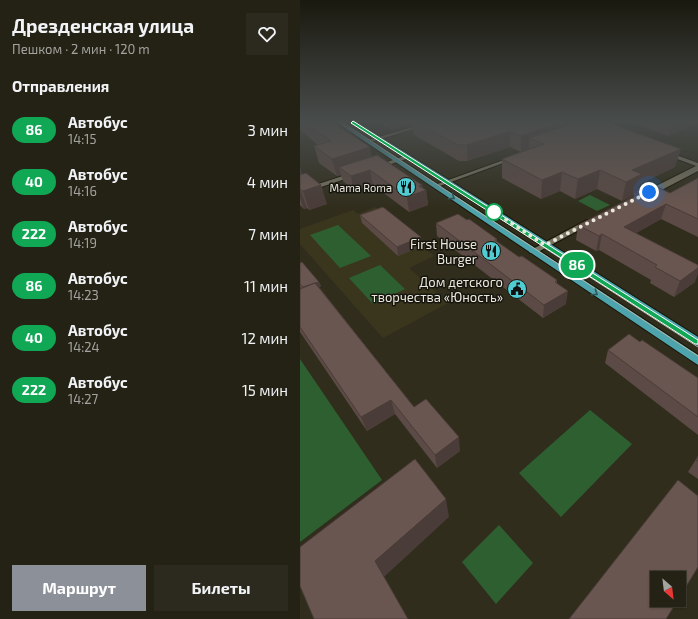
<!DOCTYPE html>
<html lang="ru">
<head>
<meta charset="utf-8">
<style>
	body { margin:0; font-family:"Exo 2",sans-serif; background:#2c2a1e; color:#f1f3f6; height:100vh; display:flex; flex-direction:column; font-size:15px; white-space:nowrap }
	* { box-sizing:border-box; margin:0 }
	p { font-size:13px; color:#a3a4a0 }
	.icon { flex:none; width:22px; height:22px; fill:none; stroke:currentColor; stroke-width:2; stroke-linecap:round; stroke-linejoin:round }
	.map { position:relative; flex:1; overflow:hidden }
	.sheet { display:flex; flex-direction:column; background:#242215; width:300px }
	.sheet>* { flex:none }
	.badge { padding:0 8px; border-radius:13px; font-size:14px; line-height:26px }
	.needle { width:26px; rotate:152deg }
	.tools { position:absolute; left:350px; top:571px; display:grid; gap:8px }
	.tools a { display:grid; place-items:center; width:36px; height:36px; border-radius:0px; background:#242215; box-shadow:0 1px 3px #0004,0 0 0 1px #413f34; font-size:20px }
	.you { position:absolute; width:20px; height:20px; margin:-10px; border:3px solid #fff; border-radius:50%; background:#1a73e8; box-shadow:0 0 0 6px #1a73e833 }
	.map>.badge { position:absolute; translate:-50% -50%; box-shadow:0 0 0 2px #fff }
	h2 { padding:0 12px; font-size:15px; line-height:36px }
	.round { display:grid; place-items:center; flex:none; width:42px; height:42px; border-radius:0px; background:#2c2a1e }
	.head { display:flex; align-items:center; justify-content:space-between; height:68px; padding:0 12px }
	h1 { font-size:19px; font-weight:700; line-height:30px }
	.cta { display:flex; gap:8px; margin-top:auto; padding:8px 12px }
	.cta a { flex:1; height:46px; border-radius:0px; background:#8c9099; color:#fff; font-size:16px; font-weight:700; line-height:46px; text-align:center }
	.cta a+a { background:#2c2a1e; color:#f1f3f6 }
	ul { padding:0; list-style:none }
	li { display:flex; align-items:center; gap:12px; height:52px; padding:0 12px }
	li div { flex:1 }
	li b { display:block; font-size:15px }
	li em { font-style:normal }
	li .badge { min-width:44px; font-weight:700; text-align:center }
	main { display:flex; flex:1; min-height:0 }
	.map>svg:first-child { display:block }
	.built { fill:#3a361e }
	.green { fill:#2e5f31 }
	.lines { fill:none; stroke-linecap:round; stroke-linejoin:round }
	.street-casing { stroke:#181506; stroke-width:2 }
	.primary-casing { stroke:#181506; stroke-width:2 }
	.street { fill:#767360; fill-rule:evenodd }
	.primary { fill:#4ea4ad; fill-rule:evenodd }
	.tram { stroke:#b6b4a8; stroke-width:1 }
	.wall { fill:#5b4a45 }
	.shaded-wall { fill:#4a3c38 }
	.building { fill:#6a5650; stroke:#4a3c38 }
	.oneway { stroke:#2f5556 }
	.line { fill:#10a855; stroke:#fff }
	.walk { stroke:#eae8dd; stroke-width:4; stroke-dasharray:0 7.2 }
	.stop-dot { fill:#fff; stroke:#10a855; stroke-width:2 }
	.labels { text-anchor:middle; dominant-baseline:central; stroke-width:3; stroke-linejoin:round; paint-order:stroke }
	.far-poi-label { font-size:11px; fill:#eae8dd; stroke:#16150e; text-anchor:end }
	.poi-label { font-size:13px; fill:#eae8dd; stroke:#16150e; text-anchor:end }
</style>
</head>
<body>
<main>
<section class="sheet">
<div class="head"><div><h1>Дрезденская улица</h1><p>Пешком · 2 мин · 120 m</p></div><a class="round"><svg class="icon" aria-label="heart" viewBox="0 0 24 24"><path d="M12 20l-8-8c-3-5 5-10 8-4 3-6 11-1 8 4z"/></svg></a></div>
<h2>Отправления</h2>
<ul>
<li><span class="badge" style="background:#10a855;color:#fff">86</span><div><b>Автобус</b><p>14:15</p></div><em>3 мин</em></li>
<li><span class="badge" style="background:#10a855;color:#fff">40</span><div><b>Автобус</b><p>14:16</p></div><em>4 мин</em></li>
<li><span class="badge" style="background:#10a855;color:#fff">222</span><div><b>Автобус</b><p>14:19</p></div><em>7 мин</em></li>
<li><span class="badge" style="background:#10a855;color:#fff">86</span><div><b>Автобус</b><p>14:23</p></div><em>11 мин</em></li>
<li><span class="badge" style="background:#10a855;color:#fff">40</span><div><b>Автобус</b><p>14:24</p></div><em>12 мин</em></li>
<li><span class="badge" style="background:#10a855;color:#fff">222</span><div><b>Автобус</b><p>14:27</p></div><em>15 мин</em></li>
</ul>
<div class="cta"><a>Маршрут</a><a>Билеты</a></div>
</section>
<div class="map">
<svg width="398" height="619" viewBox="0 0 398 619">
	<rect width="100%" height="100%" fill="#302d1c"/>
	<path class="built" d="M75,207L134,256L109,268L148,303L83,338L0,244V229L53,210L58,214Z"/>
	<path class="green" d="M290,195L310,205L297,211L278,201Z
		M38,225L71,256L40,268L10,235Z
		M80,265L105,289L73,304L49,278Z
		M0,359L82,480L0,542Z
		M290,410L332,444L261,517L219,473Z
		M199,525L233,563L196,604L162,562Z"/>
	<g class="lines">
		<g class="street-casing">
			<path id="street" d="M129,122H138L70,142L65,141Z
				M308,122H316L299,129L294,128Z
				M364,152H368L398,163V171L350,196H344V192L396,166L364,154Z
				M107,155L109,156V158L76,169L73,167Z
				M212,157L217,158L137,187L132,186Z
				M55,172L58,174L57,175L0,194V190Z
				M287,220H290L294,222L236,253H230L229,251Z"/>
		</g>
		<g class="primary-casing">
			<path id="primary" d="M36,122H43L398,355V365Z
				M50,122H57L398,337V346Z"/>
		</g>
		<use href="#street" class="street"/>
		<use href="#primary" class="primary"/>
		<path class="tram" d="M42,122L398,356
			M240,245L398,347"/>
	</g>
	<path class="wall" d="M0,122H32L72,157L122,185L123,188L126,190L128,205L109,212L73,185L54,191L43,181L41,175L37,176L19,163L14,146L18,145L0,130Z
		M78,122H306L375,167L340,184L338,190L370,193L398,178V237L361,219L336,233L395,282L374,297L350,283L351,280L299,250L296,251L276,240L278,225L334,196V195L322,201L297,189L275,199L260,191L241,199L202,178V159L229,150V149L221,152L210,147L167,161H159L114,135L112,123L90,129Z
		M329,122H398L369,136Z
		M0,168L2,174L27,204L9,210L7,208L4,209L0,205Z
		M60,215L122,246L98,256L62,223Z
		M167,220L197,239V242L219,257L257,280V284L266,304L243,318L137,236L136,223Z
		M0,263L19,282L21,286L19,287L114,407L160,451L137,468L95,414L67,431L0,332V289L1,288L0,287Z
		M340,342L398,378V435L305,363L308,350Z
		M398,456V479L388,472Z"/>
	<path class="shaded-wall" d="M89,122H112V123L90,129Z
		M262,122H281L229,138V149L221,152V136Z
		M373,122H398V124L369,136Z
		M210,131V147L167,161V145Z
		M70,147L73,164L39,167L41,175L37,176L32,159Z
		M381,149L375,167L340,184L337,193L335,192L334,195L322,201L326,182L332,170Z
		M0,168L6,186L0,189Z
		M70,170L73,185L54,191L51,176Z
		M300,170L297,189L275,199L278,179Z
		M262,172L260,191L241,199L242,180Z
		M21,185L27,204L9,210L3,191Z
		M122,185L123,191L126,190L128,205L109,212L107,197L119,186Z
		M0,189L7,208L4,209L0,198Z
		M366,204L361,219L321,242L324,227Z
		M302,234L299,250L296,251L299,236Z
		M121,237L122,246L98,256L97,247Z
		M398,268V274L395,282L374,297L380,281Z
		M19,282L21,286L6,293L4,288Z
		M268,291L266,304L243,318L244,305Z
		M91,400L95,414L67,431L61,417Z
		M159,437L160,451L137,468L135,455Z
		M146,499L149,517L84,577L75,561Z"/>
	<path class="building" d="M5,122H32L70,147L32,159L14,146L31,141Z
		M115,122H262L221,136L210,131L167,145H158Z
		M277,122H306L381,149L332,170L342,174L326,182L300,170L278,179L262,172L242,180L202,159L244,144L229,138Z
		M77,155L122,185L119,186L126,190L107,197L70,170L51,176L39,167Z
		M6,173L21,185L3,191L0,189V175Z
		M398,178V219L366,204L324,227L398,265V268L380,281L355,267L357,265L302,234L299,236L278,225L340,194L335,192L351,184L370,193Z
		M83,207L121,237L97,247L60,215Z
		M158,214L167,220L169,219L197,239L195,240L219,257L222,256L257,280L255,282L268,291L244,305L136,223Z
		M2,262L19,282L15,283L3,287L0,284V263Z
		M15,283L114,407L126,399L159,437L135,455L91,400L61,417L0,327V289Z
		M329,334L340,342L342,340L398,378V417L308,350Z
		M398,456V461L396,460Z
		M115,459L146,499L75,561L108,619H14L0,586V547Z
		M378,480L398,496V567L379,598V578H357V600H378L366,619H269Z"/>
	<defs><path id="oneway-chevron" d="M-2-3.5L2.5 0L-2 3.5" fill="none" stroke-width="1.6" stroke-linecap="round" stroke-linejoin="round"/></defs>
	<g class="oneway">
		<use href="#oneway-chevron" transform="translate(152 197) rotate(34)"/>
		<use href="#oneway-chevron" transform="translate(295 293) rotate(34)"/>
	</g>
	<linearGradient id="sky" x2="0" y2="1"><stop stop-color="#1a190f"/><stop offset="0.58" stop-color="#484c4b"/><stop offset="1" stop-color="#484c4b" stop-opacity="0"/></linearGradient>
	<rect width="398" height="209" fill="url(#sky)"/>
	<path class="line" d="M53,121L398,340V344H395L51,123Z"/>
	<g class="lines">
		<path class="walk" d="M194,212L245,245L349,192"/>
	</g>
	<defs>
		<g id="restaurant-disc" transform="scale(1)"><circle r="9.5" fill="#51ccd2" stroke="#16150e"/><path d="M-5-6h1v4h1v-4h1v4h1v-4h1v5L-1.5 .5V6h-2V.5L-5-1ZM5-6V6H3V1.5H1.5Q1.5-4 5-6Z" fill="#111"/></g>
		<g id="civic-disc" transform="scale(1)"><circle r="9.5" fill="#51ccd2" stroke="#16150e"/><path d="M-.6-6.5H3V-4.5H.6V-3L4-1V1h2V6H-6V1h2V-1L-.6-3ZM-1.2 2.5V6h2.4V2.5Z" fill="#111"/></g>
	</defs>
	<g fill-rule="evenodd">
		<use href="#restaurant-disc" x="106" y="187"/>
		<use href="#restaurant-disc" x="191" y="251"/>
		<use href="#civic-disc" x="217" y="289"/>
	</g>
	<circle class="stop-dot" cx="194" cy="212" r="8"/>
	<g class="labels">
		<g class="far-poi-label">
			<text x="92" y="187">Mama Roma</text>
		</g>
		<g class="poi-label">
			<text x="177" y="244">First House<tspan x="177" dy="15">Burger</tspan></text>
			<text x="203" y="282">Дом детского<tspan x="203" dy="15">творчества «Юность»</tspan></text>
		</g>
	</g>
</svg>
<div class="tools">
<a><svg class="needle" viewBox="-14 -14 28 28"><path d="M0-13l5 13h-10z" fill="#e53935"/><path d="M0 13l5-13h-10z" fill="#a3a4a0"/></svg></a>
</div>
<div class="you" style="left:349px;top:192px"></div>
<b class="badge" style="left:277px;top:265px;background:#10a855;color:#fff">86</b>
</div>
</main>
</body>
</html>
